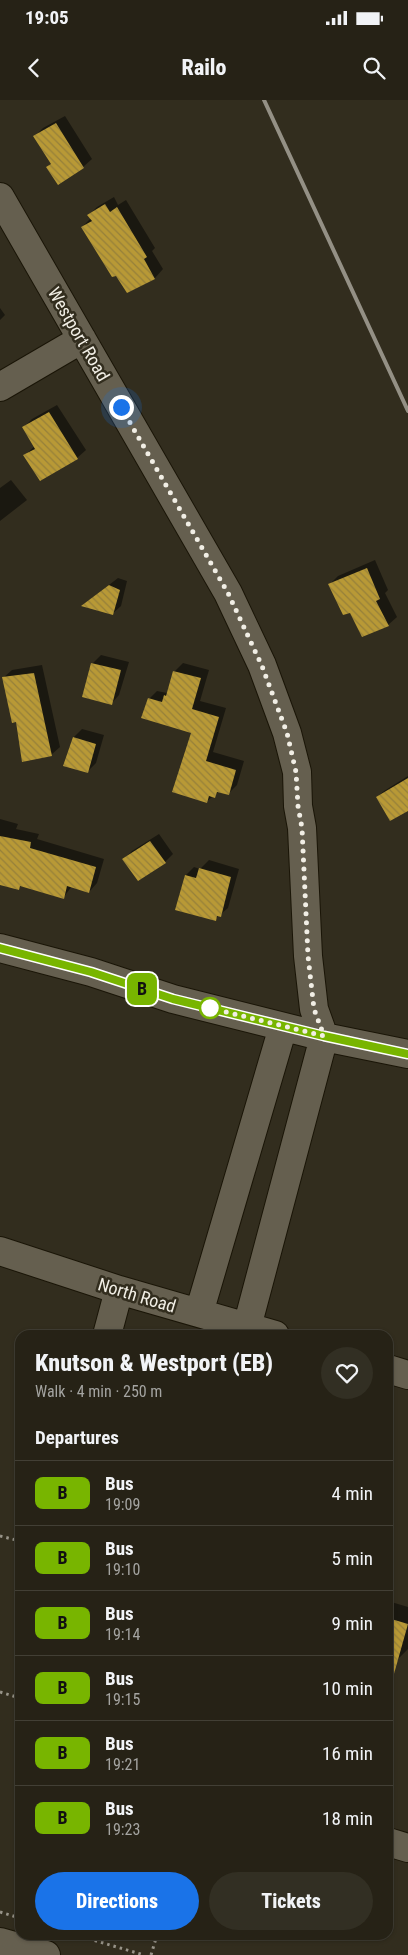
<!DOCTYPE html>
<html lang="en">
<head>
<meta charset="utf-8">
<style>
	body { margin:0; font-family:"Roboto Condensed",sans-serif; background:#322f23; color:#f1f3f6; height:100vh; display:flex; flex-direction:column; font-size:19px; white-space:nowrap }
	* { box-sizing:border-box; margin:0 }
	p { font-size:16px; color:#a4a4a1 }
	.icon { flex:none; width:28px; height:28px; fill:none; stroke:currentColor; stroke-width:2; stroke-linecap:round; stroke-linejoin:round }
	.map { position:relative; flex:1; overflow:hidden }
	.sheet { position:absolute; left:15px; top:1230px; width:378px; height:610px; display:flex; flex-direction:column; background:#262216; border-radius:15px; box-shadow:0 1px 4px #0004,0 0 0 1px #423f35 }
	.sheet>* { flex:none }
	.badge { padding:0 10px; border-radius:8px; font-size:18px; line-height:32px }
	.you { position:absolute; width:25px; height:25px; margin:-12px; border:4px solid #fff; border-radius:50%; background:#1a73e8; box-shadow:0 0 0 8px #1a73e833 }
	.map>.badge { position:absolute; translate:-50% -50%; box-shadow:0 0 0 2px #fff }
	h2 { padding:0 20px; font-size:19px; line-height:45px }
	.round { display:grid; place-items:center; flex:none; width:52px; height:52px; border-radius:26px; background:#322f23 }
	.overview { display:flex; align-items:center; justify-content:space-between; height:85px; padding:0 20px }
	h1 { font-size:24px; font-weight:800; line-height:38px }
	.primary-button { display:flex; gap:10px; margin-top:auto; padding:10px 20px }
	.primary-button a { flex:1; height:58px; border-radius:30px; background:#1a73e8; color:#fff; font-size:20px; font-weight:800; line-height:58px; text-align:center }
	.primary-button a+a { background:#322f23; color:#f1f3f6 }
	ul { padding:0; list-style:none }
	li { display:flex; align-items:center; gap:15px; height:65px; padding:0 20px; border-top:1px solid #423f35 }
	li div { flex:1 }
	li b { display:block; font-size:19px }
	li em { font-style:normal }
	li .badge { min-width:55px; font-weight:700; text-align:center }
	.status { display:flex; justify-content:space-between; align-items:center; height:35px; padding:0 25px; background:#262216; direction:ltr }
	.status svg { height:14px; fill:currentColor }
	header { display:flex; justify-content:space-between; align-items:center; height:65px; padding:0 20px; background:#262216; font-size:22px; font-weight:800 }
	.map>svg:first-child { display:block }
	.shadow { fill:#0007 }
	.building { fill:url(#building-back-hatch) }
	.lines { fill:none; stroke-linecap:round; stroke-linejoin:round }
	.minor-casing { stroke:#1a1507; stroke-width:30 }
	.path { stroke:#989489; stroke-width:3; stroke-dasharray:2.5 4; stroke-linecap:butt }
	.minor { stroke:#655f4f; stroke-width:28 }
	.rail { stroke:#949085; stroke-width:4 }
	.line-casing { stroke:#fff; stroke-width:11 }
	.line { stroke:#78b500; stroke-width:8 }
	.walk { stroke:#f1eee5; stroke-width:5; stroke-dasharray:0 9 }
	.stop-dot { fill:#fff; stroke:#78b500; stroke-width:2.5 }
	.labels { text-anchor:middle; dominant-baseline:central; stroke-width:5; stroke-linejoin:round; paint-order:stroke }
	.street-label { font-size:18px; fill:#f1eee5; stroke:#322d1e }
</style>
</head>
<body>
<div class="status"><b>19:05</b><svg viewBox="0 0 49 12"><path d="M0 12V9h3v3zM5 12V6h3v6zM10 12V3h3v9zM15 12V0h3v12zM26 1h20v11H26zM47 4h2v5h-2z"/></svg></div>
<header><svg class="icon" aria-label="back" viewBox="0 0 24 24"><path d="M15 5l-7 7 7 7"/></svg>Railo<svg class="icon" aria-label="search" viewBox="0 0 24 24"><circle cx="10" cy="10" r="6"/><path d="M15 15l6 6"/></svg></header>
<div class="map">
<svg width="408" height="1855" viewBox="0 0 408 1855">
	<defs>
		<pattern id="building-back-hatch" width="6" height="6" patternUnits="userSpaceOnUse" patternTransform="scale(1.25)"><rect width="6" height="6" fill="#b89936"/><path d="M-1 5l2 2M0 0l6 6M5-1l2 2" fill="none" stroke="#96803a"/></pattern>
	</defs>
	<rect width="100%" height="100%" fill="#322d1e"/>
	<path class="shadow" d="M65,16L92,59L83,67H48L52,63L35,36L43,28Z
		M114,97L118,105L126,100L155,148L152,151L163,169L155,178L128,192L82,127L91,118L89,115L97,107Z
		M0,208L5,215L0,220Z
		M57,305L86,350L77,358L25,355L35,346L24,327L32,319Z
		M11,380L27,400L0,421V388Z
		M375,460L388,490L385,493L397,517L388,525L330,484L338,476Z
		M118,478L127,481L121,506L112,514L83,505Z
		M101,555L129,562L119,595L111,604L92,564Z
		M183,563L209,570L200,601L226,608L213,652L244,661L237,685L229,693L220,691L207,701L193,632L149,599L157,591L167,593L169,592L175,571Z
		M42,565L60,647L51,655L17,621L3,578L12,570Z
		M82,629L104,635L96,663L87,672L65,665L74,637Z
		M408,676V710L377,697L384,691Z
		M0,719L18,724L16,729L39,734L37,739L104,759L97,783L89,792L72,786L63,798L22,785L18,789L0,784Z
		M159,734L173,754L165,762L124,759L132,751Z
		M209,760L239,769L228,808L215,819L186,775L194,767L200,769Z
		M388,1501L408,1507V1549L398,1559L388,1556Z"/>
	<path class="building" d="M56,23L84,68L58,85L46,67L51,64L33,36Z
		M105,104L110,112L117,107L147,157L144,159L155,179L127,193L116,176L112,177L81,127L92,121L87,115Z
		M49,312L78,359L40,381L23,355L35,349L22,327Z
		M367,468L380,499L376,501L389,526L362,537L350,513L343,515L328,484Z
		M109,485L120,490L113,515L81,506Z
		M91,563L121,570L112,605L82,597Z
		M173,571L201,578L192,609L219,617L206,661L236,670L229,695L217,692L215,698L209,696L207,703L172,692L191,633L141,618L148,598L162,602L164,595L166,596Z
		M34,573L52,656L22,662L16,622L12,623L2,577Z
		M73,637L96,644L88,673L63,666Z
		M408,678V711L390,721L376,697Z
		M0,736L31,742L30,748L96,767L89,793L67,786L64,799L20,786L19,790L0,785Z
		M150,741L166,763L138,781L122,759Z
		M199,768L231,777L221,817L217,816L216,821L175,810L185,775L196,778Z
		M388,1518L408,1524L392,1581L388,1580Z"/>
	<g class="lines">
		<g class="minor-casing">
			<path id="minor" d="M0,97L228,493L262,565L287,633L297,672L298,706L302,728L308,856L314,909L324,937
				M0,287L82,239
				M0,848L91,872L173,899L324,937L408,954
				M0,1151L119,1190L275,1235
				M199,1213L283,927
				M247,1227L324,937
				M107,1235L119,1190
				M388,1269L408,1275
				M388,1742L408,1748
				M0,1842L46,1855"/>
		</g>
		<path class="path" d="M0,1436L20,1441
			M0,1592L20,1598
			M0,1812L20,1818
			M76,1835L144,1855
			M151,1855L157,1835"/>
		<use href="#minor" class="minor"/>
		<path class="rail" d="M264,0L408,311"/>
	</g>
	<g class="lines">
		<g class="line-casing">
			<path id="line" d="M0,848L91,872L173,899L324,936L408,954"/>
		</g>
		<use href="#line" class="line"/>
		<path class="walk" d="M121,307L228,493L262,566L287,633L296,672L298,706L302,728L308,856L314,909L324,936L210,908"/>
	</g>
	<circle class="stop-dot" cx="210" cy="908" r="10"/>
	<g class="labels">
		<g class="street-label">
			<text transform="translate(79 234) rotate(60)">Westport Road</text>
			<text transform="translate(137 1195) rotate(17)">North Road</text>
		</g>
	</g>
</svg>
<div class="you" style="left:121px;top:307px"></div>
<b class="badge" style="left:142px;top:889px;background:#78b500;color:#111">B</b>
<section class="sheet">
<div class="overview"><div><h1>Knutson &amp; Westport (EB)</h1><p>Walk · 4 min · 250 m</p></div><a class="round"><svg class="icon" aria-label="heart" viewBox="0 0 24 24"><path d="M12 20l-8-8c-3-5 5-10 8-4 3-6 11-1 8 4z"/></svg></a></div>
<h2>Departures</h2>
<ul>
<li><span class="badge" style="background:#78b500;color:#111">B</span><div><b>Bus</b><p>19:09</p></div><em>4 min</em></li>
<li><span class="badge" style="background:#78b500;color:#111">B</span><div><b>Bus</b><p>19:10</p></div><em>5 min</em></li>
<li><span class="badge" style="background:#78b500;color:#111">B</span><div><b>Bus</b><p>19:14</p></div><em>9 min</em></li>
<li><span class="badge" style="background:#78b500;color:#111">B</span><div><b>Bus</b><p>19:15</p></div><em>10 min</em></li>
<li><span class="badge" style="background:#78b500;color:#111">B</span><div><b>Bus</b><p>19:21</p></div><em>16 min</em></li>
<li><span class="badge" style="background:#78b500;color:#111">B</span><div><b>Bus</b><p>19:23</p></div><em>18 min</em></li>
</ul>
<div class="primary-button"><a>Directions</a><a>Tickets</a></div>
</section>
</div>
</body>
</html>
